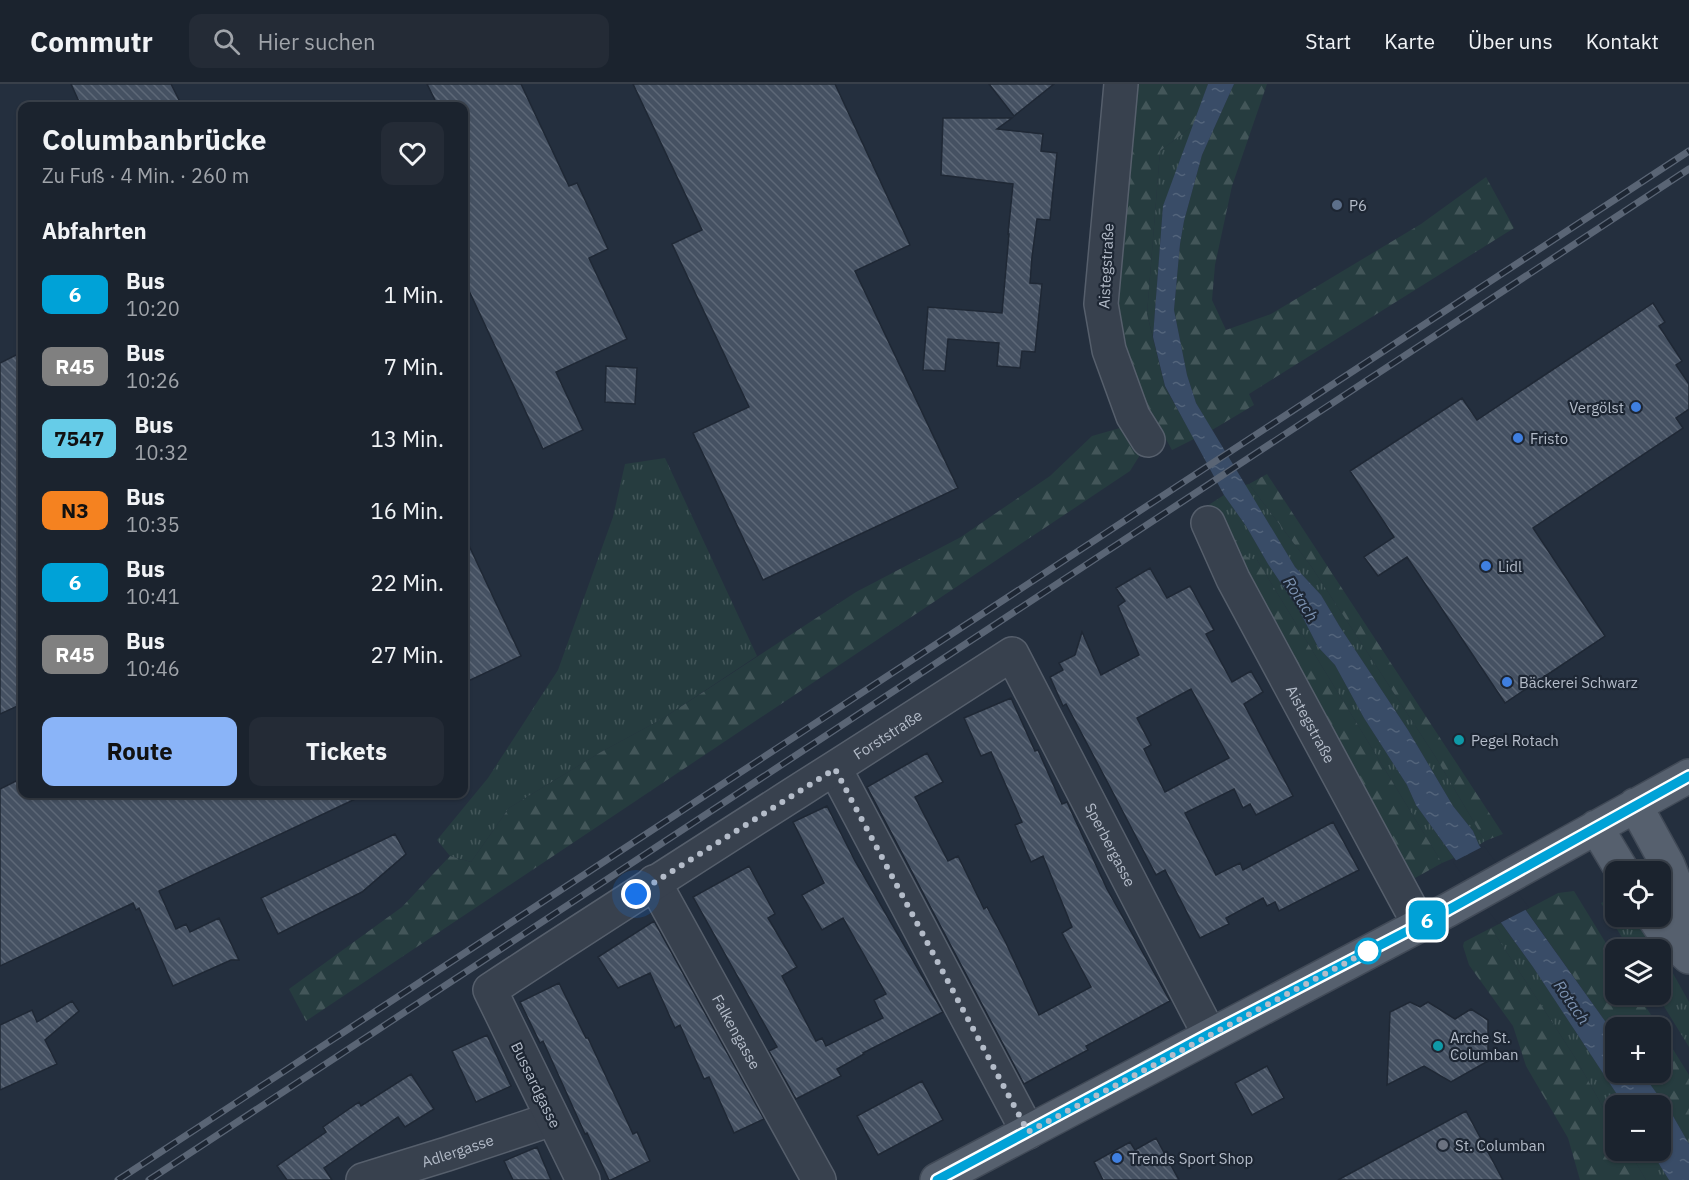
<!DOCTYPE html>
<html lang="de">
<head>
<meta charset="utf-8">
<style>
	body { margin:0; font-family:"IBM Plex Sans",sans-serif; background:#242b36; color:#f1f3f6; height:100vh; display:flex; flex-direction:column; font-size:22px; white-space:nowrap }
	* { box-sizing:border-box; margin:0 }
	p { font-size:20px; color:#a0a4aa }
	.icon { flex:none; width:33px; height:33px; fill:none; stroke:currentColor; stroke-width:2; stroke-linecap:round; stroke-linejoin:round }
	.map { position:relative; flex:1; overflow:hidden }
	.panel { position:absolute; left:18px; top:18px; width:450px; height:696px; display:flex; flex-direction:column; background:#1b232e; border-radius:12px; box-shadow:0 2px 4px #0004,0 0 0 2px #39404a }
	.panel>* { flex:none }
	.badge { padding:0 12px; border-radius:9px; font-size:21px; line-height:39px }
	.fabs { position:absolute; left:1605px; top:777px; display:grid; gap:12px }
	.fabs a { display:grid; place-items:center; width:66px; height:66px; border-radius:12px; background:#1b232e; box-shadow:0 2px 4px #0004,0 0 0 2px #39404a; font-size:30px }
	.you { position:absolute; width:30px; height:30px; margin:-15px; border:4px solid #fff; border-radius:50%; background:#1a73e8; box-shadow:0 0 0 9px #1a73e833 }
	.map>.badge { position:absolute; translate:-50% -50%; box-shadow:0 0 0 3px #fff }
	h2 { padding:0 24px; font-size:22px; line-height:54px }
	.round { display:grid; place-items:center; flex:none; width:63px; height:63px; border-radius:12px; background:#242b36 }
	.summary { display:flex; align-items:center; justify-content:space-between; height:102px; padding:0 24px }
	h1 { font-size:28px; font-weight:700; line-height:45px }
	.cta { display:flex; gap:12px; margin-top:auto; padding:12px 24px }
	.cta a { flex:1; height:69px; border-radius:12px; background:#8ab4f8; color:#111; font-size:24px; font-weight:700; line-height:69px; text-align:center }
	.cta a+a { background:#242b36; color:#f1f3f6 }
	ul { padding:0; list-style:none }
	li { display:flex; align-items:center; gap:18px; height:72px; padding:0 24px }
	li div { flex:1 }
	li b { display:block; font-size:22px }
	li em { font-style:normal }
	li .badge { min-width:66px; font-weight:700; text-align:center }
	header { display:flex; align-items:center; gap:36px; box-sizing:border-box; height:84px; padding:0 30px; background:#1b232e; border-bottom:2px solid #39404a }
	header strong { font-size:28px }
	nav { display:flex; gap:33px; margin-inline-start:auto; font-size:21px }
	.search { width:420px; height:54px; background:#242b36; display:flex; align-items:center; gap:15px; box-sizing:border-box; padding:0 21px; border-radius:12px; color:#a0a4aa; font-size:22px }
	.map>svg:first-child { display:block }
	.grass { fill:url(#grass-tufts) }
	.forest { fill:url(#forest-firs) }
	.water { fill:url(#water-ripples) }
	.pier { fill:#242f3e }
	.building { fill:url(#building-back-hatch); stroke:#1f2835; stroke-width:1.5; fill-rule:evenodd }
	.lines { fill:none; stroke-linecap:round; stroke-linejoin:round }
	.minor-casing { stroke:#565f6c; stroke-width:36 }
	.major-casing { stroke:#414a57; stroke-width:36 }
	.minor { stroke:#38414e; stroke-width:33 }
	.major { stroke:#56606e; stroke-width:33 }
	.rail-casing { stroke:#5a6575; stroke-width:7 }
	.rail { stroke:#1d2633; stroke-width:4.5; stroke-dasharray:14; stroke-linecap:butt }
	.line-casing { stroke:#fff; stroke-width:14 }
	.line { stroke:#00a2d7; stroke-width:9 }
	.walk { stroke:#b4bcc9; stroke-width:6; stroke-dasharray:0 10.8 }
	.service-dot { fill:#5c6f8a; stroke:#1d2633; stroke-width:2 }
	.shop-dot { fill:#3f7fe0; stroke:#1d2633; stroke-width:2 }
	.culture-dot { fill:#0f9aa8; stroke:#1d2633; stroke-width:2 }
	.stop-dot { fill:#fff; stroke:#00a2d7; stroke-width:3 }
	.worship-dot { fill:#6b7280; stroke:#1d2633; stroke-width:2 }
	.labels { text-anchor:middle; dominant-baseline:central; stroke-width:4.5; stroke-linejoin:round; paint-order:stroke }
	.poi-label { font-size:15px; fill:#b4bcc9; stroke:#1d2633; text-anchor:start }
	.street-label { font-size:15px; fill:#b4bcc9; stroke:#1d2633 }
	.water-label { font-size:16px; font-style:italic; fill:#7c92b1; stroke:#1d2633 }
</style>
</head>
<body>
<header>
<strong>Commutr</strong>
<div class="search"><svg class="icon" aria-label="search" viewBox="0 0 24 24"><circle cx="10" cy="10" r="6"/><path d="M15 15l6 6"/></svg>Hier suchen</div>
<nav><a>Start</a><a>Karte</a><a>Über uns</a><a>Kontakt</a></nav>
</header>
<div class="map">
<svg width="1689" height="1096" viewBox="0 0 1689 1096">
	<defs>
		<pattern id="grass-tufts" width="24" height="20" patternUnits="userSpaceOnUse" patternTransform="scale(1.5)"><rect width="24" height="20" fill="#263c3f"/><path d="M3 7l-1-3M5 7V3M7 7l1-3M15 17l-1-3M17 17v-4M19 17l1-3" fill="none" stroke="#435659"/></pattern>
		<pattern id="forest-firs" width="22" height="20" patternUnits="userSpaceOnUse" patternTransform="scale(1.5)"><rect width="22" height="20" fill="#263c3f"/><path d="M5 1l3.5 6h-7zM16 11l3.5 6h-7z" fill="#435659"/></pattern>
		<pattern id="water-ripples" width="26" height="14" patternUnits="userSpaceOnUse" patternTransform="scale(1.5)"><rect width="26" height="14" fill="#394c67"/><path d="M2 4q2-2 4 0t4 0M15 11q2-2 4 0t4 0" fill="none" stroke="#53647b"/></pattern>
		<pattern id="building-back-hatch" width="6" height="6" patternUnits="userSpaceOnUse" patternTransform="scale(1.5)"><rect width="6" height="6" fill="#455162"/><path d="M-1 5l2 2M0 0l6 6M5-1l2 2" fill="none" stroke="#5d6877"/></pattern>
	</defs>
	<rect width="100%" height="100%" fill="#242f3e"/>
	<path class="grass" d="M1194,41L1163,123L1153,253L1147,230L1160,67Z
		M665,374L757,572L662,635L601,668L509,724L471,778L450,772L437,756L488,694L558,586L613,433L625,380Z
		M1249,400L1311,482L1435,672L1485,757L1479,761L1473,747L1453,722L1408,646L1340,543L1321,511L1295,483L1245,401Z
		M1224,411L1246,442L1268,480L1299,526L1318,563L1335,581L1364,634L1407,701L1416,721L1454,774L1442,779L1257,476L1234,482L1207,422Z
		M1612,814H1615L1616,832L1640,833L1659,865H1629L1601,819Z
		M1501,839L1533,883L1624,1021L1616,1022L1615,1045L1576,975L1491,844Z
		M1661,868L1689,918V963L1657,911L1660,910Z
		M1629,1067H1651L1669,1096H1646Z"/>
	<path class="forest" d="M1135,0H1208L1194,41L1160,67L1147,230L1165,303L1194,355L1172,366L1116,267L1119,111Z
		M1234,0H1267L1232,102L1215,181L1212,216L1226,246L1271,230L1421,140L1486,93L1514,144L1249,310L1254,321L1212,346L1196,319L1187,291L1174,226L1180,160L1184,137L1202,71Z
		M1127,342L1140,371L1130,387L306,937L289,905L402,823L450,772L471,778L509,724L601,668L662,635L856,508L961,453L1050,392L1092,352Z
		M1267,390L1503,750L1485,757L1435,672L1311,482L1249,400Z
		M1244,472L1257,476L1442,779L1415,794L1390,756L1234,482Z
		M1574,807L1615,874L1616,910L1638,911L1659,943L1616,944L1615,951L1526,826L1558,809Z
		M1491,844L1576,975L1615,1045L1616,1066L1629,1067L1646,1096H1580L1568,1054L1526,982L1513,942L1469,881L1463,862L1464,858Z
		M1661,946L1689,991V1060L1673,1032L1642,989L1660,988Z"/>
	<path class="water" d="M1208,0H1234L1202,71L1184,137L1180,160L1174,226L1187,291L1196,319L1295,483L1321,511L1340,543L1408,646L1453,722L1473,747L1479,761L1615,951L1616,988L1642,989L1673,1032L1689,1060V1096H1669L1651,1067L1660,1066V1022L1624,1021L1533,883L1416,721L1407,701L1364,634L1335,581L1318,563L1299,526L1268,480L1246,442L1224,411L1165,302L1153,253L1163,122Z"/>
	<path class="pier" d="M1484,762L1529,824L1498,840L1453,778Z"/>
	<path class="building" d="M71,0H171L182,22H81Z
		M427,0H521L569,102L577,99L608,165L589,174L627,255L556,288L583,346L543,365L464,196V22H438Z
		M633,0H835L910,161L855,187L958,404L763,496L693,349L749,323L672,160L702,146Z
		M989,0H1054L1014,32Z
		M943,34H1012L997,45L1043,50L1041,67L1057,69L1050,136L1037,135L1032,173L1030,199L1042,200L1035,268L1022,267L1020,284L997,282L999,259L948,255L945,287L923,286L928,223L1002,229L1009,150H1008L1013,100L941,91Z
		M1653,219L1665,238L1659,242L1682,277L1676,281L1689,300V325L1676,334L1683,344L1533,444L1605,552L1505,619L1407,473L1378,492L1364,473L1394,453L1350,387L1462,314L1477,336Z
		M22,268V620L0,630V279Z
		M606,282L637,284L635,320L605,318Z
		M464,451L521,572L464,599Z
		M1150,484L1167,514L1190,502L1214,546L1206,550L1232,598L1251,587L1263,608L1244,620L1293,712L1256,731L1250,720L1243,724L1234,705L1185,729L1216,791L1240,779L1243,786L1333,738L1359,786L1279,827L1275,818L1267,822L1263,814L1226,834L1229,840L1200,854L1165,786L1156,791L1111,705L1066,620L1063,622L1050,593L1063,586L1059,579L1075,571L1082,548L1101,591L1139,571L1118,522L1125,517L1116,504ZM1191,605L1229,674L1165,708L1144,665L1151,661L1137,634Z
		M1011,614L1035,667L1038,666L1062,720L1067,718L1107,805L1170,917L1086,962L1088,966L1024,1000L867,703L927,669L943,698L915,713L948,777L958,772L984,825L987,823L1006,859L1039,931L1091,903L1062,849L1072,843L1043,772L1031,778L1015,741L1022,738L991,668L981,672L964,634Z
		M22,694V710H366L159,807L176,845L186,840L190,848L219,834L239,876H231L173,902L139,824L136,826L133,819L0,882V705Z
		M827,722L855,777L943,928L863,969L864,970L837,985L841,992L796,1015L769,967L777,963L693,813L749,782L775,830L768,834L797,883L782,892L816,957L822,954L826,962L883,934L874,916L886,910L843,834L822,846L802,811L824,799L793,738Z
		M395,750L406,770L362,808L278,850L261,814Z
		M654,837L764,1035L734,1049L709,993L704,995L680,941L675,944L650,889L618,904L598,873Z
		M559,899L586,954H588L633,1050L637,1048L650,1077L611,1096H609L587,1049L585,1050L543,957L540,959L520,918Z
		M72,917L79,927L45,956L57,980L0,1006V941L32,926L37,938Z
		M1410,918L1420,923L1428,918L1455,935L1471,925L1488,936V977L1451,998L1424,982L1387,1001L1390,928Z
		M487,951L511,1002L476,1018L452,967Z
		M1267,982L1284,1014L1252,1031L1235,999Z
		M411,990L434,1025L405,1043L398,1033L324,1084L332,1096H287L277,1082L326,1048L323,1043L359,1018L361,1022Z
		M922,997L943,1036L878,1071L857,1032Z
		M1466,1027L1503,1096H1338Z
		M1156,1054L1179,1096H1103L1094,1078L1130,1058L1135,1066Z
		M537,1063L551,1096H513L504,1077Z"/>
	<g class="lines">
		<g class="minor-casing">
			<g id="minor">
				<path d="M1121,0L1101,220L1109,266L1133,332L1148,356"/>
				<path id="s1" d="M1208,439L1233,495L1419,840"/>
				<path d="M835,685L1028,1048"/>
				<path id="s2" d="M654,798L819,1096"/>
				<path id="s3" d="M363,1096L447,1070L552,1035"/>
				<path id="s4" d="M583,1096L490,906C663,792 839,682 1012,570L1209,950"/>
			</g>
		</g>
		<g class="major-casing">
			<path id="major" d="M1635,721L1668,781L1689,834
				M1596,743L1623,788
				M1653,832L1667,853L1689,873
				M937,1096L1448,826L1689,692"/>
		</g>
		<use href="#minor" class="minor"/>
		<use href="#major" class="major"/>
		<g class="rail-casing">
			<path id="rail" d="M118,1096L1689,67
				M149,1096L1689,85"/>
		</g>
		<use href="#rail" class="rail"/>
	</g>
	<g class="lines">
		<g class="line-casing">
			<path id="line" d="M937,1096L1209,950L1448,826L1689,692"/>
		</g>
		<use href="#line" class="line"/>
		<path class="walk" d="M636,810L835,685L1028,1048L1368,867"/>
	</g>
	<circle class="service-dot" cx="1337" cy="121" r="6"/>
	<g class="shop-dot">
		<circle cx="1636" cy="323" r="6"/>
		<circle cx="1518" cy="354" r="6"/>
		<circle cx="1486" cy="482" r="6"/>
		<circle cx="1507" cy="598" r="6"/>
		<circle cx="1117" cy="1074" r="6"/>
	</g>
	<g class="culture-dot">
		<circle cx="1459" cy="656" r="6"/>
		<circle cx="1438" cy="962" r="6"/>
	</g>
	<circle class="stop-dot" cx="1368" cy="867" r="12"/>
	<circle class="worship-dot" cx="1443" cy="1061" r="6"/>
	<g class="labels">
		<g class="poi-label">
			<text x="1349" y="121">P6</text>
			<text x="1624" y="323" text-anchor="end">Vergölst</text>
			<text x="1530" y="354">Fristo</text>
			<text x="1498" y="482">Lidl</text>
			<text x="1519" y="598">Bäckerei Schwarz</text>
			<text x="1471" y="656">Pegel Rotach</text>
			<text x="1450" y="953">Arche St.<tspan x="1450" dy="17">Columban</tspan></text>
			<text x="1455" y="1061">St. Columban</text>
			<text x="1129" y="1074">Trends Sport Shop</text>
		</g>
		<g class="street-label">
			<text transform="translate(1106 182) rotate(-87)">Aistegstraße</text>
			<text stroke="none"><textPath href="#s1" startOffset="226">Aistegstraße</textPath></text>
			<text stroke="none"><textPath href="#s4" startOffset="684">Forststraße</textPath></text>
			<text stroke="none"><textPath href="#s4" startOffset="1047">Sperbergasse</textPath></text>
			<text stroke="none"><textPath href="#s2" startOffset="171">Falkengasse</textPath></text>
			<text transform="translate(536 1001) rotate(64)">Bussardgasse</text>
			<text stroke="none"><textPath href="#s3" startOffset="99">Adlergasse</textPath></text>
		</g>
		<g class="water-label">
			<text transform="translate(1301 515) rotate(57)">Rotach</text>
			<text transform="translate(1572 918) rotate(55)">Rotach</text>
		</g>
	</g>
</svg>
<div class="fabs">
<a><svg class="icon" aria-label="locate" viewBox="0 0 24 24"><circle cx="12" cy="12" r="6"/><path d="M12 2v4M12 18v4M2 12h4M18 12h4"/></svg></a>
<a><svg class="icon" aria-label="layers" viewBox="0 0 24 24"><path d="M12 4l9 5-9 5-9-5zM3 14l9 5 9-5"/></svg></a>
<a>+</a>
<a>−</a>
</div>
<div class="you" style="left:636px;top:810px"></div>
<b class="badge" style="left:1427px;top:836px;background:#00a2d7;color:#fff">6</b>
<section class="panel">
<div class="summary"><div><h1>Columbanbrücke</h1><p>Zu Fuß · 4 Min. · 260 m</p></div><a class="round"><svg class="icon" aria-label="heart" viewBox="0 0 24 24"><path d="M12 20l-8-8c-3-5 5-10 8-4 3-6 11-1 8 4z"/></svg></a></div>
<h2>Abfahrten</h2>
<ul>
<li><span class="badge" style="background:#00a2d7;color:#fff">6</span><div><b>Bus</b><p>10:20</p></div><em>1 Min.</em></li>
<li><span class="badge" style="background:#808080;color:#fff">R45</span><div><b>Bus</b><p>10:26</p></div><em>7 Min.</em></li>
<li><span class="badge" style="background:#66cce8;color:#111">7547</span><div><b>Bus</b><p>10:32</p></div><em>13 Min.</em></li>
<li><span class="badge" style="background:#f58220;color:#111">N3</span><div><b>Bus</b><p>10:35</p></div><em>16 Min.</em></li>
<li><span class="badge" style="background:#00a2d7;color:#fff">6</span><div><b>Bus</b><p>10:41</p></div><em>22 Min.</em></li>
<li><span class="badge" style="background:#808080;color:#fff">R45</span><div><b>Bus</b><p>10:46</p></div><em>27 Min.</em></li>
</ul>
<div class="cta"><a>Route</a><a>Tickets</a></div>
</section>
</div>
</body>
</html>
